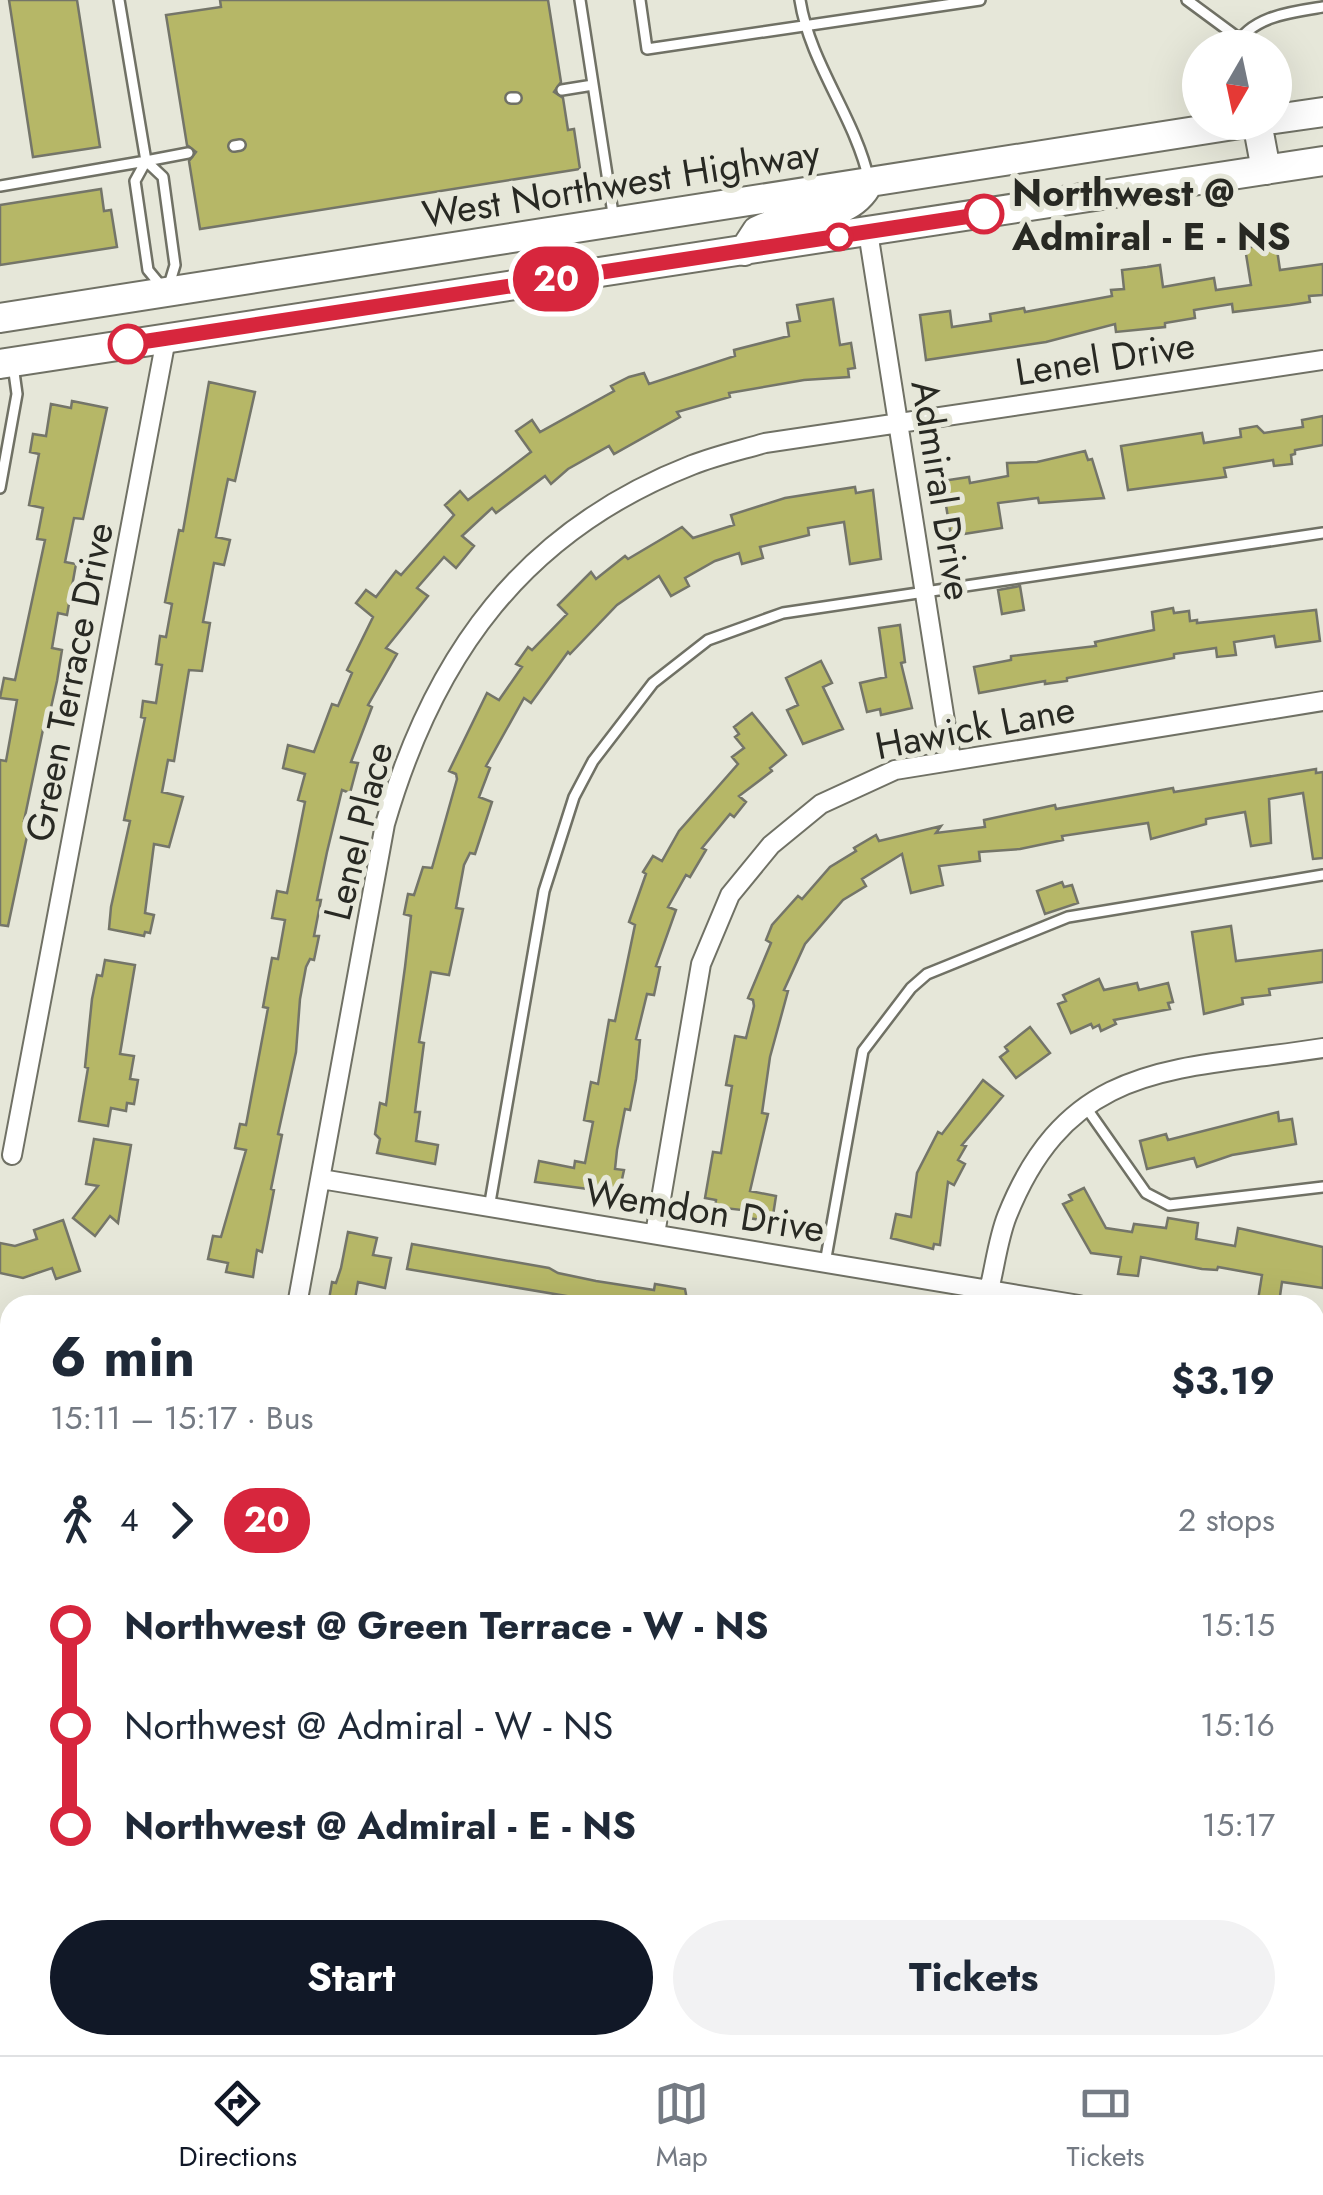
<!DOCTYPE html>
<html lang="en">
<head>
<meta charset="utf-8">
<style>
	body { margin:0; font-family:Jost,sans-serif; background:#f2f2f3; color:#1f2937; height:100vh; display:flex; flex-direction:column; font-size:38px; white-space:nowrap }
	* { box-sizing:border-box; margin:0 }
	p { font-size:32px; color:#747a83 }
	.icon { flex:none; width:55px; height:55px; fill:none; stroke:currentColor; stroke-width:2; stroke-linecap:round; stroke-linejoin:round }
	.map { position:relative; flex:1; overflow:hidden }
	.side { position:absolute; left:0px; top:1295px; width:1325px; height:760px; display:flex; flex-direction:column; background:#fff; border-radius:30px 30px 0 0; box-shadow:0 10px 40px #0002 }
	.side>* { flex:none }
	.badge { padding:0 20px; border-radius:32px; font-size:35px; line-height:65px }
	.needle { width:65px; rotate:189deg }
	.controls { position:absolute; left:1182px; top:30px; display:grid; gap:20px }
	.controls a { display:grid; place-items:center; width:110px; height:110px; border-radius:50%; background:#fff; box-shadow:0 10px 40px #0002; font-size:50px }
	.map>.badge { position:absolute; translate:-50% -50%; box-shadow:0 0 0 5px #fff }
	.legs { display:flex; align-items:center; gap:15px; height:110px; padding:0 50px; font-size:32px }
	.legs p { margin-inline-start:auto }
	.head { display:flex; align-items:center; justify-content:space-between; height:170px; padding:0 50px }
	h1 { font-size:55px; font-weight:700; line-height:75px }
	.cta { display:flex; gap:20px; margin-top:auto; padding:20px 50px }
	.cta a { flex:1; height:115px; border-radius:60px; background:#111827; color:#fff; font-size:40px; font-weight:700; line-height:115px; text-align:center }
	.cta a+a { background:#f2f2f3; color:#1f2937 }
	ul { padding:0 50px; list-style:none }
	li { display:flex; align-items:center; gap:35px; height:100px; font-size:38px }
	li i { display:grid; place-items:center; width:15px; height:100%; margin:0 12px; background:currentColor }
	li i::after { content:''; width:25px; height:25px; margin:-12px; border:8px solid; border-radius:50%; background:#fff }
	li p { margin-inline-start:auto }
	li:first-child i { background:linear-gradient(#0000 50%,currentColor 0) }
	li:last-child i { background:linear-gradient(currentColor 50%,#0000 0) }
	.dock { display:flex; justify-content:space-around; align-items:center; height:140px; border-top:2px solid #e0e1e3; background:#fff; font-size:28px; color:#747a83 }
	.dock a { display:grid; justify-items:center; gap:5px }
	.dock .on { color:#111827 }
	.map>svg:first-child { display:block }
	.building { fill:#b6b767; stroke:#747569; stroke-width:2.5 }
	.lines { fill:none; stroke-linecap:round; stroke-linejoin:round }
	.lane-casing { stroke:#707165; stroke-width:14 }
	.street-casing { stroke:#707165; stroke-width:22 }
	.primary-casing { stroke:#707165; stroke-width:32 }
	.lane { stroke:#fff; stroke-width:9 }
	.street { stroke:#fff; stroke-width:18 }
	.primary { stroke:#fff; stroke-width:28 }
	.line-1-casing { stroke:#fff; stroke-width:22 }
	.line-1 { stroke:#d7263d; stroke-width:15 }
	.stop-1-dot { fill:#fff; stroke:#d7263d; stroke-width:5 }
	.labels { text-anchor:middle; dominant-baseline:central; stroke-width:10; stroke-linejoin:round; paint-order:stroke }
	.street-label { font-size:38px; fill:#282923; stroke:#e6e7d9 }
	.stop-label { font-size:38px; font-weight:bold; fill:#282923; stroke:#e6e7d9; text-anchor:start }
</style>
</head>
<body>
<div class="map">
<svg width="1323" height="2055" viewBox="0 0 1323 2055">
	<rect width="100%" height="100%" fill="#e6e7d9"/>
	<path class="building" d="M9,0H77L100,147L33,157Z
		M220,0H548L561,82L554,92L563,98L568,130L574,129L580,169L200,229L189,161L196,152L187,145L166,15L221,7Z
		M101,189L104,211L111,210L117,247L0,265V205Z
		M1276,243L1280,270L1323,264V295L1309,296L1310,302L1290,305L1233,312L1232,304L1194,310L1195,318L1165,323V327L1116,332L1115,324L1046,342L926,360L920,315L950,311L952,327L991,321L990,314L1024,308L1025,312L1112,296L1111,290L1124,289L1122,270L1147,267L1160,265L1163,287L1214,278L1216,290L1251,285L1245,248Z
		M833,299L840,345L851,343L855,368L848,369L849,377L804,380L729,393L730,397L677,412L680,417L614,454L609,446L568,469L551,484L545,476L496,513L492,508L462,536L474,546L456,568L444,557L417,588L428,596L386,648L397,654L368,705L372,707L351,762L358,763L350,793L342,790L327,852L317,900H321L314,936H319L314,960L310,959L306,967L300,999L296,1052L278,1134L282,1135L271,1189L274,1190L262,1252L257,1250L253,1277L226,1272L228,1263L208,1259L213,1236L221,1237L246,1150L235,1148L240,1124L246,1125L268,1008L263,1007L272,958L278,959L285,920L272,918L277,891L287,893L305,802L298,800L305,774L283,768L288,745L314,752L332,704L338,706L352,673L347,670L373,617L356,603L366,590L376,597L396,571L401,575L454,515L445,505L460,491L468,500L531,452L516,431L532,420L540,432L614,391L611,386L629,377L644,373L649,384L735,356L734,350L789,336L787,323L800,321L797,305Z
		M209,382L255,392L235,481L228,479L216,537L230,540L224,565L214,563L203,622L210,623L202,671L189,670L174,761L168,760L162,792L183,797L169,847L154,844L145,913L154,915L150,933L145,932L144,936L109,929L111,907L130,821L124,820L145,718L141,717L143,701L156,703L162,665L156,664L160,636L166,637L172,604L165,602L179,530L183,531Z
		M72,401L107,408L83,519L74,518L65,562L76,564L67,615L58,613L52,648L62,650L57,681L48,721L45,720L24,821L30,822L8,926L0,925V760L6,761L17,700L0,698L4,678L15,680L45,540L37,539L43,508L29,505L39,454L30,452L33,434L46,436L51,404L71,408Z
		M1323,416V445L1295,450V454L1291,455L1292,464L1274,466L1273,460L1224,468L1226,477L1128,490L1121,446L1202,433L1204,443L1241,437L1240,429L1257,426L1264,433L1303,427L1302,420Z
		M1085,451L1088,460L1092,459L1104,498L1039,503L1038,498L998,503L1002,528L951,536L942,481L969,477L970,483L1008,476L1007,463L1037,462Z
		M855,487L856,493L873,490L881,559L850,564L844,522L808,528L809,535L760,547L763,558L742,564L739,553L715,561L685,578L689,586L671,596L659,576L617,605L570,654L568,652L531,703L524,698L486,766L490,768L479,797L492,802L475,854L470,853L464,865L456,908L463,909L449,975L431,972L419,1042L424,1043L415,1112H420L416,1141L438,1145L435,1164L377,1153L380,1139L375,1134L380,1103L386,1105L405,967L411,916L404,914L408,894L414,895L423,867L432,868L457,779L456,774L449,771L487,693L499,700L522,667L516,664L528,647L532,650L567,614L558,605L591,572L596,579L625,556L628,559L682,527L693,538L734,525L731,515L785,498Z
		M1020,586L1024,610L1002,614L998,590Z
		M1173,608L1174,613L1189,611L1190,621L1197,620V623L1316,610L1320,641L1276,647L1274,636L1234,642L1236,655L1217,657L1216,648L1174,654V658L1067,678V681L1045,684V681L979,693L974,667L1011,660V656L1096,646L1095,642L1154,630L1152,612Z
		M900,625L905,662L901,663L912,708L881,715L880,709L867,712L860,683L886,677L879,628Z
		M821,661L832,683L823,687L843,729L803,744L787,710L798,705L786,678Z
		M752,713L786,755L770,768L772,771L739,796L746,802L734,817L730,814L702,848L706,850L690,877L686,875L668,907L676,910L656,966L660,967L654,995L647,994L636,1039L640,1040L636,1079L630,1110L625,1109L617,1150L615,1169L624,1170L619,1193L535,1182L539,1161L574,1168L575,1161L585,1163L593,1122L584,1120L591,1082L598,1084L609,1020L615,1021L635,925L629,922L646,874L643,872L653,856L662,861L679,831L738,764L732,757L744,748L735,737L739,734L734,727Z
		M1316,769V773L1323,772V858L1313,859L1303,793L1269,799L1271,843L1251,846L1245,812L1206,819V824L1151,839L1148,823L1062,836L1063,840L1020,849L979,852L980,861L939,866L943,885L911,893L902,854L862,879L866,886L843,900L805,944L784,990L788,991L770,1057L762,1113L768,1114L750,1191L776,1196L772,1222L749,1218L751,1211L715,1207L716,1200L705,1198L713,1152L721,1153L732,1086L726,1085L735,1036L746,1038L754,1006L753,1000L748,998L771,943L766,940L772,925L798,896L802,899L830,867L856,851L854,848L876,835L879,841L941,826L936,833L985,827L984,820L1055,805L1056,809L1173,788L1174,792Z
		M1062,882L1064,887L1072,885L1078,903L1045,914L1037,891Z
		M1231,926L1236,961L1323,950V982L1269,989L1270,995L1242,998L1243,1004L1204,1014L1192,932Z
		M105,960L135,965L120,1054L134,1056L130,1079L138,1080L134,1104L127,1103L126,1111L111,1108L108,1126L79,1121L88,1068L85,1067L92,999L97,975L102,976Z
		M1099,979L1104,990L1137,983L1139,990L1168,983L1173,1002L1168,1003L1170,1009L1114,1020L1116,1024L1101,1031L1099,1025L1093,1028L1091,1024L1071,1033L1058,1004L1066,1001L1063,995Z
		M1030,1027L1050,1053L1016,1078L1000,1057L1008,1051L1005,1047Z
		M983,1080L1003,1096L962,1145L966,1146L958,1160L965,1164L954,1185L948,1182L940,1245L934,1244L933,1249L891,1238L896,1214L911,1217L917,1173L938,1132L942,1134Z
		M1278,1112L1279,1121L1292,1119L1296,1144L1232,1155L1197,1167L1194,1158L1147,1169L1140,1141L1166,1134L1168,1140Z
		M94,1139L131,1145L118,1223L110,1216L95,1236L73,1218L98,1186L86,1184Z
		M1084,1188L1106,1228L1132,1232L1134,1224L1166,1228L1168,1218L1198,1223L1196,1239L1235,1246L1238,1228L1323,1247V1288L1282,1282L1279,1303L1258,1300L1262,1275L1218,1267L1217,1270L1202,1269L1141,1257L1138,1276L1118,1274L1121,1257L1091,1253L1063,1204L1072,1200L1069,1195Z
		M63,1220L80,1271L56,1279L52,1268L23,1278L0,1273V1243L15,1246L37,1239L34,1230Z
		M348,1232L377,1238L373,1255L391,1258L385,1288L358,1282L354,1305H328L332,1282L336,1283L341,1268Z
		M412,1244L549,1268L558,1273L596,1281L654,1290L655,1284L685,1289L688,1305H589L590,1300L407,1269Z"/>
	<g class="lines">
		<g class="lane-casing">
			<path id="lane" d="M580,0L614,220
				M640,0L647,49L980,0
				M800,0C810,64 855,117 869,180
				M1187,0L1252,48
				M1234,48C1251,16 1291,12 1323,7
				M562,90L593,85
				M511,98H516
				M234,146L240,145
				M146,161L163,177L175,265L169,285
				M0,186L146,161L119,0
				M162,287L148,270L135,181L146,161L188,153
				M0,488L17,394L13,365
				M1085,1106L1146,1193L1169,1205L1323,1187
				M489,1208L544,891L574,797L593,761L653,683L708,640L783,613L1323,533
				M825,1263L863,1051L911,988L927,974L1068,917L1323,875
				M0,1618L10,1619
				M1315,1834L1323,1836
				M0,1950L10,1952
				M570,2045L630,2055"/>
		</g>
		<g class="street-casing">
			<path id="street" d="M868,232L951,759
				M12,1155L166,339
				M321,1179L1079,1305
				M655,1234L701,964L730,895L771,845L821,804L895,770L1323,701
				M989,1290C995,1266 998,1239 1007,1216C1070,1058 1178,1071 1323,1048
				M297,1305L385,824C434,655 523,531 692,465C715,456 741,450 765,443L1323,360
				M1315,1344L1323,1345
				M0,1448L10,1449
				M1315,1665L1323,1666
				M0,1783L10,1784
				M1315,1999L1323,2000
				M170,2055L171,2045"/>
		</g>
		<g class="primary-casing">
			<path id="primary" d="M1275,119L1323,112
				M1257,122L1266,170
				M744,251L757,231C793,212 849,224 869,182
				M0,318L1253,122
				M0,364L1323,161"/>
		</g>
		<use href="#lane" class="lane"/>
		<use href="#street" class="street"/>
		<use href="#primary" class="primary"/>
	</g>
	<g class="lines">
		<g class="line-1-casing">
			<path id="line-1" d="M128,344L984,214"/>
		</g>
		<use href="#line-1" class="line-1"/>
	</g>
	<g class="stop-1-dot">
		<circle cx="984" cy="214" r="18"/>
		<circle cx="839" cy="237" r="12"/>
		<circle cx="128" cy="344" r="18"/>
	</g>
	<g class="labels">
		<g class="street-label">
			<text transform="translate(621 183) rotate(-9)">West Northwest Highway</text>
			<text transform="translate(1105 358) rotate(-9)">Lenel Drive</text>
			<text transform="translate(942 490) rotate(81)">Admiral Drive</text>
			<text transform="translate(69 682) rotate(-79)">Green Terrace Drive</text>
			<text transform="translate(975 727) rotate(-11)">Hawick Lane</text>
			<text transform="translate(358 831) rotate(-76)">Lenel Place</text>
			<text transform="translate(705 1210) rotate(9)">Wemdon Drive</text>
		</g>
		<g class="stop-label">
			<text x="1012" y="192">Northwest @<tspan x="1012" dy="44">Admiral - E - NS</tspan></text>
		</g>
	</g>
</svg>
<div class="controls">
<a><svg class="needle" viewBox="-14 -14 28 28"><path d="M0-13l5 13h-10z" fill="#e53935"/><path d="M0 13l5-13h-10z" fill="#747a83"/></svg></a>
</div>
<b class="badge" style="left:556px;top:279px;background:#d7263d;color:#fff">20</b>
<section class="side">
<div class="head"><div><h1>6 min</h1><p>15:11 – 15:17 · Bus</p></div><b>$3.19</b></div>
<div class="legs"><svg class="icon" aria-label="walk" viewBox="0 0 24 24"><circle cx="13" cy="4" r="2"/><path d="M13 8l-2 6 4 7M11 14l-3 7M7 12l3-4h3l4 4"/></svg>4<svg class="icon" aria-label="forward" viewBox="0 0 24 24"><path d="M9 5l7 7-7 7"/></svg><b class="badge" style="background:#d7263d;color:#fff">20</b><p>2 stops</p></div>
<ul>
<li><i style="color:#d7263d"></i><b>Northwest @ Green Terrace - W - NS</b><p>15:15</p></li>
<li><i style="color:#d7263d"></i><span>Northwest @ Admiral - W - NS</span><p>15:16</p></li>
<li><i style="color:#d7263d"></i><b>Northwest @ Admiral - E - NS</b><p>15:17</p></li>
</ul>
<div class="cta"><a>Start</a><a>Tickets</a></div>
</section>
</div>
<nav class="dock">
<a class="on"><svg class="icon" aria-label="directions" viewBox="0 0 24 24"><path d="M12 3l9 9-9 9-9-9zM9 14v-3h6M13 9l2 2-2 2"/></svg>Directions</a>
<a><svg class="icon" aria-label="map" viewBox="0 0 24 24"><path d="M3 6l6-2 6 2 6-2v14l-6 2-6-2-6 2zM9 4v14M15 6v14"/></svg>Map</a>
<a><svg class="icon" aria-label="tickets" viewBox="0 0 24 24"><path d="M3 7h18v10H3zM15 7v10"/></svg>Tickets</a>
</nav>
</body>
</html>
